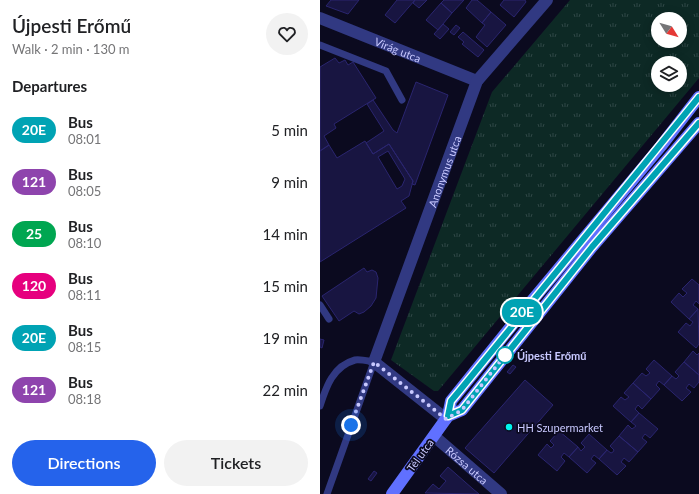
<!DOCTYPE html>
<html lang="en">
<head>
<meta charset="utf-8">
<style>
	body { margin:0; font-family:Lato,sans-serif; background:#f2f2f2; color:#202124; height:100vh; display:flex; flex-direction:column; font-size:15px; white-space:nowrap }
	* { box-sizing:border-box; margin:0 }
	p { font-size:13px; color:#757577 }
	.icon { flex:none; width:22px; height:22px; fill:none; stroke:currentColor; stroke-width:2; stroke-linecap:round; stroke-linejoin:round }
	.map { position:relative; flex:1; overflow:hidden }
	.side { display:flex; flex-direction:column; background:#fff; width:320px }
	.side>* { flex:none }
	.badge { padding:0 8px; border-radius:13px; font-size:14px; line-height:26px }
	.needle { width:26px; rotate:127deg }
	.fabs { position:absolute; left:331px; top:12px; display:grid; gap:8px }
	.fabs a { display:grid; place-items:center; width:36px; height:36px; border-radius:50%; background:#fff; box-shadow:0 2px 10px #0003; font-size:20px }
	.you { position:absolute; width:20px; height:20px; margin:-10px; border:3px solid #fff; border-radius:50%; background:#1a73e8; box-shadow:0 0 0 6px #1a73e833 }
	.map>.badge { position:absolute; translate:-50% -50%; box-shadow:0 0 0 2px #fff }
	h2 { padding:0 12px; font-size:15px; line-height:36px }
	.round { display:grid; place-items:center; flex:none; width:42px; height:42px; border-radius:21px; background:#f2f2f2 }
	.overview { display:flex; align-items:center; justify-content:space-between; height:68px; padding:0 12px }
	h1 { font-size:19px; font-weight:600; line-height:30px }
	.action { display:flex; gap:8px; margin-top:auto; padding:8px 12px }
	.action a { flex:1; height:46px; border-radius:24px; background:#2563eb; color:#fff; font-size:16px; font-weight:600; line-height:46px; text-align:center }
	.action a+a { background:#f2f2f2; color:#202124 }
	ul { padding:0; list-style:none }
	li { display:flex; align-items:center; gap:12px; height:52px; padding:0 12px }
	li div { flex:1 }
	li b { display:block; font-size:15px }
	li em { font-style:normal }
	li .badge { min-width:44px; font-weight:700; text-align:center }
	main { display:flex; flex:1; min-height:0 }
	.map>svg:first-child { display:block }
	.park { fill:url(#park-tufts); fill-rule:evenodd }
	.building { fill:#181541; stroke:#2a256f; fill-rule:evenodd }
	.lines { fill:none; stroke-linecap:round; stroke-linejoin:round }
	.lane { stroke:#313982; stroke-width:7 }
	.street { stroke:#313982; stroke-width:12 }
	.secondary { stroke:#6070ff; stroke-width:12 }
	.line-casing { stroke:#fff; stroke-width:9 }
	.line { stroke:#00a3b4; stroke-width:6 }
	.walk { stroke:#c9c9ff; stroke-width:4; stroke-dasharray:0 7.2 }
	.stop-dot { fill:#fff; stroke:#00a3b4; stroke-width:2 }
	.poi-dot { fill:#00f4ed; stroke:#0b0a1f; stroke-width:1.5 }
	.labels { text-anchor:middle; dominant-baseline:central; stroke-width:3.5; stroke-linejoin:round; paint-order:stroke }
	.street-label { font-size:11px; fill:#c9c9ff; stroke:#0b0a1f }
	.stop-label { font-size:11px; font-weight:bold; fill:#c9c9ff; stroke:#0b0a1f; text-anchor:start }
	.poi-label { font-size:11px; fill:#c9c9ff; stroke:#0b0a1f; text-anchor:start }
</style>
</head>
<body>
<main>
<section class="side">
<div class="overview"><div><h1>Újpesti Erőmű</h1><p>Walk · 2 min · 130 m</p></div><a class="round"><svg class="icon" aria-label="heart" viewBox="0 0 24 24"><path d="M12 20l-8-8c-3-5 5-10 8-4 3-6 11-1 8 4z"/></svg></a></div>
<h2>Departures</h2>
<ul>
<li><span class="badge" style="background:#00a3b4;color:#fff">20E</span><div><b>Bus</b><p>08:01</p></div><em>5 min</em></li>
<li><span class="badge" style="background:#8e44ad;color:#fff">121</span><div><b>Bus</b><p>08:05</p></div><em>9 min</em></li>
<li><span class="badge" style="background:#00a651;color:#fff">25</span><div><b>Bus</b><p>08:10</p></div><em>14 min</em></li>
<li><span class="badge" style="background:#e6007e;color:#fff">120</span><div><b>Bus</b><p>08:11</p></div><em>15 min</em></li>
<li><span class="badge" style="background:#00a3b4;color:#fff">20E</span><div><b>Bus</b><p>08:15</p></div><em>19 min</em></li>
<li><span class="badge" style="background:#8e44ad;color:#fff">121</span><div><b>Bus</b><p>08:18</p></div><em>22 min</em></li>
</ul>
<div class="action"><a>Directions</a><a>Tickets</a></div>
</section>
<div class="map">
<svg width="379" height="494" viewBox="0 0 379 494">
	<defs>
		<pattern id="park-tufts" width="24" height="20" patternUnits="userSpaceOnUse"><rect width="24" height="20" fill="#0d2925"/><path d="M3 7l-1-3M5 7V3M7 7l1-3M15 17l-1-3M17 17v-4M19 17l1-3" fill="none" stroke="#2f4746"/></pattern>
	</defs>
	<rect width="100%" height="100%" fill="#0b0a1f"/>
	<path class="park" d="M250,0H379V78L118,391H114L71,360L172,92ZM338,19H360V41H338ZM338,63H360V85H338Z"/>
	<path class="building" d="M11,0H39L28,14L6,6Z
		M77,0H95L75,23L65,15Z
		M95,0H107L99,8L93,3Z
		M124,0H144L132,13L121,3Z
		M152,0H157L171,12L162,23L146,8Z
		M184,0H205L206,2L194,17L180,5Z
		M121,3L132,13L118,30L106,20Z
		M171,12L186,25L167,47L156,37L165,25L162,23Z
		M123,24L129,29L120,39L114,34Z
		M136,25L140,28L134,35L130,32Z
		M143,32L164,50L158,57L142,44L144,42L138,37Z
		M15,58L19,63L25,60L28,65L33,62L56,98L14,124L16,128L4,136L9,145L0,151V67Z
		M96,82L128,95L95,185L92,184L93,181L69,144L53,154L46,143L64,131L47,104L53,100L73,130L77,133Z
		M45,141L53,154L69,144L93,181L89,196L81,201L86,208L0,262V151L9,145L17,158ZM68,151L85,179L82,186L77,189L58,157Z
		M44,268L47,272L52,270L56,272L58,278L56,298L51,306L44,312L39,314L34,311L19,321L2,296Z
		M372,279L379,285V304L376,301L373,305L378,309L369,319L351,302L359,293L363,297L367,293L362,289Z
		M378,309L379,344L376,348L358,332L366,323L370,326L373,322L369,319Z
		M0,339L4,340L2,348L0,347Z
		M373,351L377,355L379,353V375L364,362Z
		M334,360L352,376L344,385L339,381L336,385L340,389L331,399L313,383L322,373L326,376L330,373L326,369Z
		M364,362L379,375V382L374,388L369,384L366,388L371,392L362,401L344,385L352,376L356,379L359,376L355,372Z
		M193,365L196,367L190,374L187,372Z
		M205,380L233,405L174,473L145,448Z
		M313,383L331,399L322,409L318,405L315,409L319,413L311,422L293,406L301,397L305,400L309,397L304,393Z
		M319,413L338,429L330,438L325,434L322,438L327,442L318,452L299,436L308,425L312,429L316,426L311,422Z
		M239,431L258,447L249,457L244,453L241,457L245,461L237,471L218,455L227,444L231,448L234,445L230,441Z
		M269,434L287,450L279,459L274,455L271,459L276,463L267,473L249,457L258,447L261,451L265,447L261,443Z
		M299,436L318,452L309,462L304,458L301,462L306,466L297,475L279,459L287,450L291,453L293,452L294,450L290,446Z
		M128,467L153,489L159,494L105,493L113,484L119,489L126,481L120,476Z
		M54,471L57,473L51,481L48,479Z"/>
	<g class="lines">
		<path class="lane" d="M0,45L66,71L82,100
			M0,305L9,319
			M0,406C6,387 13,366 35,360C40,359 48,361 54,362L7,494"/>
		<g class="street">
			<path id="s1" d="M0,18L157,81"/>
			<path id="s2" d="M126,419L54,362L157,81L227,0"/>
			<path id="s3" d="M114,436L181,494"/>
		</g>
		<path class="secondary" d="M128,416L142,410L272,247L379,123
			M72,494L128,416L131,401L210,303L341,146L379,97"/>
	</g>
	<g class="lines">
		<g class="line-casing">
			<path id="line" d="M379,97L141,389L131,401L128,416L142,410L272,247L379,123"/>
		</g>
		<use href="#line" class="line"/>
		<path class="walk" d="M31,425L54,362L126,419L142,410L189,350L185,355"/>
	</g>
	<circle class="stop-dot" cx="185" cy="355" r="8"/>
	<circle class="poi-dot" cx="189" cy="427" r="4"/>
	<g class="labels">
		<g class="street-label">
			<text stroke="none"><textPath href="#s1" startOffset="84">Virág utca</textPath></text>
			<text stroke="none"><textPath href="#s2" startOffset="295">Anonymus utca</textPath></text>
			<text transform="translate(100 455) rotate(-54)">Tél utca</text>
			<text stroke="none"><textPath href="#s3" startOffset="44">Rózsa utca</textPath></text>
		</g>
		<g class="stop-label">
			<text x="197" y="355">Újpesti Erőmű</text>
		</g>
		<g class="poi-label">
			<text x="197" y="427">HH Szupermarket</text>
		</g>
	</g>
</svg>
<div class="fabs">
<a><svg class="needle" viewBox="-14 -14 28 28"><path d="M0-13l5 13h-10z" fill="#e53935"/><path d="M0 13l5-13h-10z" fill="#757577"/></svg></a>
<a><svg class="icon" aria-label="layers" viewBox="0 0 24 24"><path d="M12 4l9 5-9 5-9-5zM3 14l9 5 9-5"/></svg></a>
</div>
<div class="you" style="left:31px;top:425px"></div>
<b class="badge" style="left:202px;top:312px;background:#00a3b4;color:#fff">20E</b>
</div>
</main>
</body>
</html>
